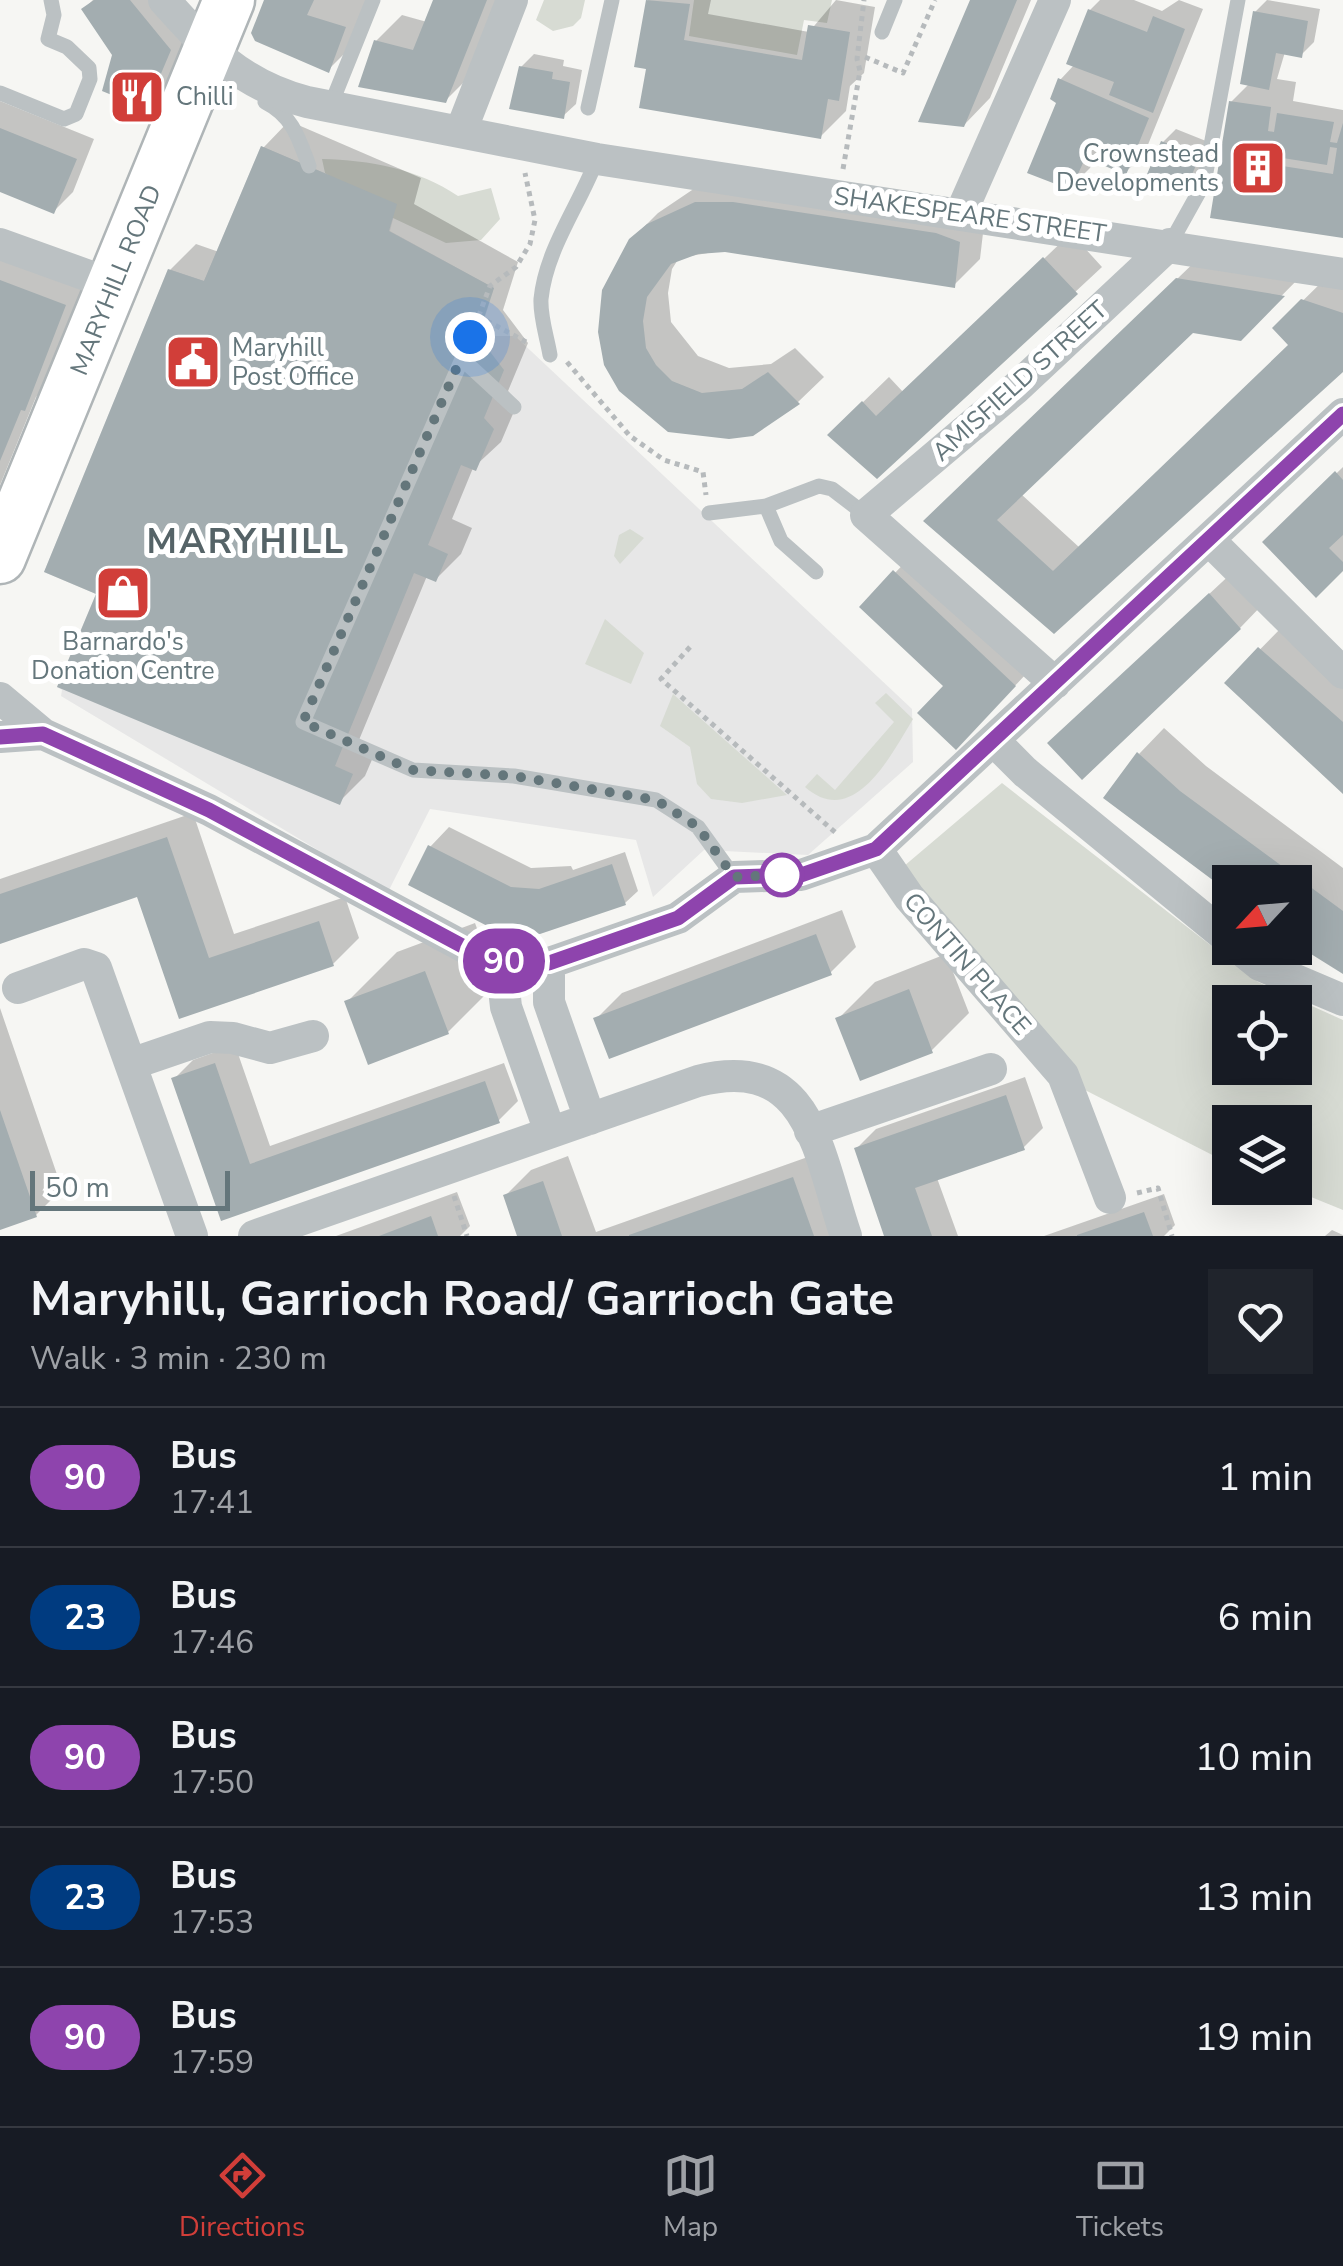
<!DOCTYPE html>
<html lang="en">
<head>
<meta charset="utf-8">
<style>
	body { margin:0; font-family:"Nunito Sans",sans-serif; background:#20242c; color:#f1f3f6; height:100vh; display:flex; flex-direction:column; font-size:38px; white-space:nowrap }
	* { box-sizing:border-box; margin:0 }
	p { font-size:32px; color:#9ea1a6 }
	.icon { flex:none; width:55px; height:55px; fill:none; stroke:currentColor; stroke-width:2; stroke-linecap:round; stroke-linejoin:round }
	.map { position:relative; height:1236px; overflow:hidden }
	.panel { display:flex; flex-direction:column; background:#171b24; flex:1 }
	.panel>* { flex:none }
	.badge { padding:0 20px; border-radius:32px; font-size:35px; line-height:65px }
	.needle { width:65px; rotate:244deg }
	.fabs { position:absolute; left:1212px; top:865px; display:grid; gap:20px }
	.fabs a { display:grid; place-items:center; width:100px; height:100px; border-radius:0px; background:#171b24; box-shadow:0 10px 40px #0002; font-size:50px }
	.scale { position:absolute; left:30px; bottom:25px; width:200px; box-sizing:border-box; padding-left:10px; border:5px solid #64767b; border-top:0; font-size:28px; line-height:35px; white-space:nowrap; color:#64767b; -webkit-text-stroke:8px #fff; paint-order:stroke }
	.you { position:absolute; width:50px; height:50px; margin:-25px; border:8px solid #fff; border-radius:50%; background:#1a73e8; box-shadow:0 0 0 15px #1a73e833 }
	.map>.badge { position:absolute; translate:-50% -50%; box-shadow:0 0 0 5px #fff }
	.round { display:grid; place-items:center; flex:none; width:105px; height:105px; border-radius:0px; background:#20242c }
	.summary { display:flex; align-items:center; justify-content:space-between; height:170px; padding:0 30px }
	h1 { font-size:48px; font-weight:700; line-height:75px }
	ul { padding:0; list-style:none }
	li { display:flex; align-items:center; gap:30px; height:140px; padding:0 30px; border-top:2px solid #363941 }
	li div { flex:1 }
	li b { display:block; font-size:38px }
	li em { font-style:normal }
	li .badge { min-width:110px; font-weight:700; text-align:center }
	.dock { display:flex; justify-content:space-around; align-items:center; height:140px; border-top:2px solid #363941; background:#171b24; font-size:28px; color:#9ea1a6 }
	.dock a { display:grid; justify-items:center; gap:5px }
	.dock .active { color:#d13e39 }
	.map>svg:first-child { display:block }
	.built { fill:#e7e7e7 }
	.green { fill:#d7dbd3; fill-rule:evenodd }
	.shadow { fill:#0003 }
	.building { fill:#a3adb0; fill-rule:evenodd }
	.lines { fill:none; stroke-linecap:round; stroke-linejoin:round }
	.primary-casing { stroke:#afb5b7; stroke-width:55 }
	.path { stroke:#b6babc; stroke-width:5; stroke-dasharray:5 5; stroke-linecap:butt }
	.lane { stroke:#bbc1c3; stroke-width:15 }
	.street { stroke:#bbc1c3; stroke-width:32 }
	.primary { stroke:#fff; stroke-width:50 }
	.line-casing { stroke:#fff; stroke-width:22 }
	.line { stroke:#8e44ad; stroke-width:15 }
	.walk { stroke:#64767b; stroke-width:10; stroke-dasharray:0 18 }
	.stop-dot { fill:#fff; stroke:#8e44ad; stroke-width:5 }
	.labels { text-anchor:middle; dominant-baseline:central; stroke-width:10; stroke-linejoin:round; paint-order:stroke }
	.poi-label { font-size:25px; fill:#64767b; stroke:#fff; text-anchor:start }
	.street-label { font-size:25px; fill:#64767b; stroke:#fff }
	.district-label { font-size:35px; font-weight:bold; letter-spacing:2.5px; fill:#556367; stroke:#fff }
</style>
</head>
<body>
<div class="map">
<svg width="1343" height="1236" viewBox="0 0 1343 1236">
	<rect width="100%" height="100%" fill="#f6f6f3"/>
	<path class="built" d="M261,146L397,204L390,231L494,288L479,336H515L912,709L913,762L808,855L704,850L653,897L636,840L430,809L388,892L61,696L62,690L57,687L96,594L44,572L168,269L204,281Z"/>
	<path class="green" d="M544,0H585L581,18L573,26L553,31L536,20Z
		M694,0H832L827,23L804,20L797,55L689,36Z
		M322,159C369,160 419,169 458,196L491,188L500,219L481,240L446,243L393,218L325,173Z
		M630,529L644,538L620,564L614,556L619,535Z
		M605,619L644,653L631,684L585,664Z
		M886,693L913,719C891,755 854,830 805,787L817,774L835,790L894,722L875,703Z
		M673,694L787,795L742,803L711,799L697,784L690,747L660,726Z
		M1002,783L1258,982L1343,1020V1210L1289,1188H1295V1122H1230V1164L1083,1089L897,872ZM1230,1002H1295V1068H1230Z"/>
	<path class="shadow" d="M93,0H165L189,30L165,87L145,106L84,9Z
		M267,0H367L354,44L328,70Z
		M436,0H501L471,75L445,101L376,41L402,15L427,22Z
		M648,0H711L708,14L809,32L836,0L875,7L864,73L850,86L846,111L820,137L637,65Z
		M972,0H1031L990,98L964,125Z
		M1100,0H1134L1162,11L1179,0L1203,9L1145,152L1126,172L1112,153L1099,148L1090,168L1071,187L1059,102L1060,80L1075,64L1090,10Z
		M1267,0L1320,9L1314,42L1301,55L1285,52L1277,79L1296,82L1293,101L1343,110V235L1213,216L1231,102L1249,84L1255,12Z
		M534,54L564,60L563,66L582,70L576,104L563,116L521,67Z
		M0,101L94,139L73,192L54,211L0,190Z
		M289,121L421,178L414,204L518,262L503,310L528,343L508,391L518,402L501,442L473,468L452,519L472,528L461,554L436,579L427,576L359,740L377,748L365,776L339,802L99,593L170,270L196,244L219,252L264,147Z
		M1176,129L1211,143L1196,177L1184,190L1163,142Z
		M695,188L985,216L980,259L954,285L725,250L679,258L672,269L668,293L671,322L698,356L729,368L771,364L795,348L824,377L798,402L752,433L635,403L631,240L658,213Z
		M1071,233L1102,267L877,476L830,434L889,377L904,393Z
		M0,245L90,279L51,383L36,397L0,485Z
		M1204,253L1307,270L1240,338L1193,330L1021,494L1080,548L1291,344L1275,328L1329,275L1343,279V369L1054,631L952,496Z
		M1343,467V568L1266,542Z
		M921,546L1040,659L982,721L862,607Z
		M1236,569L1265,602L1240,628L1077,717Z
		M1286,623L1343,673V791L1228,682Z
		M1164,728L1206,766L1343,868V972L1295,941V882H1230V892L1139,754Z
		M193,813L234,934L345,897L359,938L333,964L180,1016L138,894L0,941V879Z
		M449,827L531,868L571,866L573,870L625,852L638,891L625,903L540,932L430,847Z
		M842,910L856,947L830,973L596,1019L622,993Z
		M475,923L497,983L448,1032L347,1002L397,952Z
		M946,954L969,1013L932,1050L838,1019L875,982Z
		M0,1008L62,1189L36,1215L0,1227Z
		M235,1045L270,1146L504,1063L518,1101L498,1121L223,1218L174,1079L193,1060Z
		M1025,1077L1043,1128L1024,1147L937,1178L958,1236H887L856,1149L876,1129Z
		M819,1153L848,1236H520L506,1195L531,1170L568,1156L596,1232Z
		M457,1192L470,1226L460,1236H336Z
		M1164,1194L1175,1225L1164,1236H1044Z
		M1332,1230L1343,1235V1236H1325Z"/>
	<path class="building" d="M94,0H130L171,50L146,109L102,91L112,55L81,9Z
		M264,0H314L307,15L346,27L329,73L255,41L251,33Z
		M433,0H487L446,103L358,87L374,40L413,50Z
		M646,0L690,4L684,40L802,60L808,25L850,32L839,101L828,99L821,139L639,108L646,69L634,67Z
		M970,0H1017L964,127L918,122Z
		M1088,9L1147,32L1153,16L1185,29L1153,113L1109,95L1114,82L1066,64Z
		M1253,11L1308,21L1302,58L1276,53L1269,90L1240,84Z
		M519,66L553,72L552,79L570,82L564,119L509,109Z
		M1058,78L1149,118L1126,175L1105,166L1109,154L1090,147L1071,190L1027,173L1056,103L1050,99Z
		M1229,101L1271,107L1268,131L1274,132L1277,113L1334,122L1330,142L1337,143L1343,123V238L1210,218ZM1266,141L1273,142L1270,156L1327,165L1330,147L1337,148L1333,174L1263,163Z
		M0,128L77,159L54,214L0,192Z
		M1161,141L1200,156L1184,193L1145,179Z
		M261,146L397,204L389,231L494,288L478,336L504,370L484,418L494,429L476,471L461,465L428,545L448,554L436,582L414,573L335,766L353,774L340,805L57,687L96,594L44,572L168,269L204,281Z
		M695,202H733L936,233L960,242L955,288L725,252L698,254L671,264L647,297L643,321L646,348L656,365L672,381L702,393L742,389L768,372L800,404L753,436L729,439L668,432L619,391L604,365L598,332L602,290L629,239L647,224Z
		M1043,257L1078,294L877,479L827,435L862,401L876,416Z
		M1176,278L1285,296L1241,341L1193,333L997,520L1053,571L1288,345L1272,328L1301,299L1343,313V372L1054,634L923,521Z
		M0,280L66,305L25,411L21,410L0,461Z
		M1335,471L1343,480V535L1329,548L1343,562V571L1316,598L1262,542Z
		M893,570L1016,686L956,750L917,713L943,686L859,607Z
		M1209,593L1241,629L1082,780L1047,743Z
		M1258,647L1343,722V794L1224,683Z
		M1137,752L1180,791L1343,911V974L1295,944V882H1230V893L1103,798Z
		M167,837L209,958L319,921L334,966L179,1019L137,897L0,944V894Z
		M428,845L511,887L539,889L612,864L626,905L540,934L497,931L408,885Z
		M816,934L832,975L609,1059L593,1018Z
		M425,971L449,1034L368,1065L344,1001Z
		M909,989L933,1053L860,1081L835,1018Z
		M215,1063L250,1164L485,1081L500,1123L221,1221L171,1078Z
		M1006,1095L1025,1150L915,1188L932,1236H884L854,1148Z
		M0,1110L37,1217L0,1230Z
		M793,1177L814,1236H629V1235Z
		M543,1181L562,1236H517L503,1195Z
		M1144,1212L1153,1236H1077V1235Z
		M431,1216L438,1236H379Z"/>
	<g class="lines">
		<g class="primary-casing">
			<path id="primary" d="M0,558L229,0"/>
		</g>
		<path class="path" d="M865,57L903,73L935,0
			M843,169L860,71L857,59L864,0
			M478,316L526,342
			M468,344L490,286L516,267L530,244L535,220L525,173
			M567,362L630,436L664,460L703,472L706,495
			M690,647L661,679L837,834
			M1137,1193L1158,1188L1172,1236
			M454,1196L467,1236"/>
		<path class="lane" d="M882,32L895,0
			M0,93L64,119L76,114L90,79L89,68L67,47L48,39L54,15L51,0
			M265,102C293,116 299,139 309,166
			M330,107L373,0
			M588,108L612,0
			M1170,244L1204,183L1238,0
			M550,355C547,337 540,317 541,299C546,249 579,206 597,159
			M514,407L462,359L303,722L413,770L514,776L656,800L698,827L734,877
			M766,506L781,541L816,572
			M709,513L766,506L819,486L832,489L866,515"/>
		<path class="street" d="M164,0C208,49 241,85 307,102L597,159L1343,274
			M461,131L512,0
			M961,213L1055,0
			M0,244L114,285
			M1209,540L1343,673
			M1055,683L866,515L1015,389L1170,244
			M0,698L43,734L209,810L468,949L501,961L549,963L678,918L734,877L801,875L876,849L1343,414
			M0,737L43,734
			M994,741L1025,772L1230,940
			M876,849L909,897L1063,1075L1110,1198
			M1239,948L1260,965L1343,1000
			M501,961L506,1007L550,1132
			M549,963V1002L590,1119
			M18,988L84,964L96,968L192,1236
			M131,1064L210,1037L233,1038L270,1048L313,1036
			M810,1131L991,1069
			M254,1236L698,1081C811,1052 818,1154 846,1236"/>
		<use href="#primary" class="primary"/>
	</g>
	<g class="lines">
		<g class="line-casing">
			<path id="line" d="M0,737L43,734L76,749L209,810L468,949L500,961L549,963L678,918L734,877L801,875L876,849L1343,414"/>
		</g>
		<use href="#line" class="line"/>
		<path class="walk" d="M470,337L303,722L412,770L514,776L656,800L698,827L734,877L782,875"/>
	</g>
	<defs>
		<g id="restaurant-square" transform="scale(2.875)"><rect x="-9" y="-9" width="18" height="18" rx="4" fill="#d13e39" stroke="#fff"/><path d="M-5-6h1v4h1v-4h1v4h1v-4h1v5L-1.5 .5V6h-2V.5L-5-1ZM5-6V6H3V1.5H1.5Q1.5-4 5-6Z" fill="#fff"/></g>
		<g id="building-square" transform="scale(2.875)"><rect x="-9" y="-9" width="18" height="18" rx="4" fill="#d13e39" stroke="#fff"/><path d="M-4-6H4V6H1V3H-1V6H-4ZM-2.5-4.3h1.7v1.8h-1.7ZM.8-4.3h1.7v1.8H.8ZM-2.5-1h1.7V.8h-1.7ZM.8-1h1.7V.8H.8Z" fill="#fff"/></g>
		<g id="civic-square" transform="scale(2.875)"><rect x="-9" y="-9" width="18" height="18" rx="4" fill="#d13e39" stroke="#fff"/><path d="M-.6-6.5H3V-4.5H.6V-3L4-1V1h2V6H-6V1h2V-1L-.6-3ZM-1.2 2.5V6h2.4V2.5Z" fill="#fff"/></g>
		<g id="shop-square" transform="scale(2.875)"><rect x="-9" y="-9" width="18" height="18" rx="4" fill="#d13e39" stroke="#fff"/><path d="M-5-2.5h2.3a2.7 3.5 0 0 1 5.4 0H5L5.5 6h-11ZM-1.5-2.5h3a1.5 2.3 0 0 0-3 0Z" fill="#fff"/></g>
	</defs>
	<g fill-rule="evenodd">
		<use href="#restaurant-square" x="137" y="97"/>
		<use href="#building-square" x="1258" y="168"/>
		<use href="#civic-square" x="193" y="362"/>
		<use href="#shop-square" x="123" y="593"/>
	</g>
	<circle class="stop-dot" cx="782" cy="875" r="20"/>
	<g class="labels">
		<g class="poi-label">
			<text x="176" y="97">Chilli</text>
			<text x="1219" y="154" text-anchor="end">Crownstead<tspan x="1219" dy="29">Developments</tspan></text>
			<text x="232" y="348">Maryhill<tspan x="232" dy="29">Post Office</tspan></text>
			<text x="123" y="642" text-anchor="middle">Barnardo's<tspan x="123" dy="29">Donation Centre</tspan></text>
		</g>
		<g class="street-label">
			<text transform="translate(970 215) rotate(8)">SHAKESPEARE STREET</text>
			<text transform="translate(116 280) rotate(-68)">MARYHILL ROAD</text>
			<text transform="translate(1020 381) rotate(-42)">AMISFIELD STREET</text>
			<text transform="translate(967 964) rotate(49)">CONTIN PLACE</text>
		</g>
		<g class="district-label">
			<text x="246" y="541">MARYHILL</text>
		</g>
	</g>
</svg>
<div class="fabs">
<a><svg class="needle" viewBox="-14 -14 28 28"><path d="M0-13l5 13h-10z" fill="#e53935"/><path d="M0 13l5-13h-10z" fill="#9ea1a6"/></svg></a>
<a><svg class="icon" aria-label="locate" viewBox="0 0 24 24"><circle cx="12" cy="12" r="6"/><path d="M12 2v4M12 18v4M2 12h4M18 12h4"/></svg></a>
<a><svg class="icon" aria-label="layers" viewBox="0 0 24 24"><path d="M12 4l9 5-9 5-9-5zM3 14l9 5 9-5"/></svg></a>
</div>
<div class="scale">50 m</div>
<div class="you" style="left:470px;top:337px"></div>
<b class="badge" style="left:504px;top:961px;background:#8e44ad;color:#fff">90</b>
</div>
<section class="panel">
<div class="summary"><div><h1>Maryhill, Garrioch Road/ Garrioch Gate</h1><p>Walk · 3 min · 230 m</p></div><a class="round"><svg class="icon" aria-label="heart" viewBox="0 0 24 24"><path d="M12 20l-8-8c-3-5 5-10 8-4 3-6 11-1 8 4z"/></svg></a></div>
<ul>
<li><span class="badge" style="background:#8e44ad;color:#fff">90</span><div><b>Bus</b><p>17:41</p></div><em>1 min</em></li>
<li><span class="badge" style="background:#003b80;color:#fff">23</span><div><b>Bus</b><p>17:46</p></div><em>6 min</em></li>
<li><span class="badge" style="background:#8e44ad;color:#fff">90</span><div><b>Bus</b><p>17:50</p></div><em>10 min</em></li>
<li><span class="badge" style="background:#003b80;color:#fff">23</span><div><b>Bus</b><p>17:53</p></div><em>13 min</em></li>
<li><span class="badge" style="background:#8e44ad;color:#fff">90</span><div><b>Bus</b><p>17:59</p></div><em>19 min</em></li>
</ul>
</section>
<nav class="dock">
<a class="active"><svg class="icon" aria-label="directions" viewBox="0 0 24 24"><path d="M12 3l9 9-9 9-9-9zM9 14v-3h6M13 9l2 2-2 2"/></svg>Directions</a>
<a><svg class="icon" aria-label="map" viewBox="0 0 24 24"><path d="M3 6l6-2 6 2 6-2v14l-6 2-6-2-6 2zM9 4v14M15 6v14"/></svg>Map</a>
<a><svg class="icon" aria-label="tickets" viewBox="0 0 24 24"><path d="M3 7h18v10H3zM15 7v10"/></svg>Tickets</a>
</nav>
</body>
</html>
